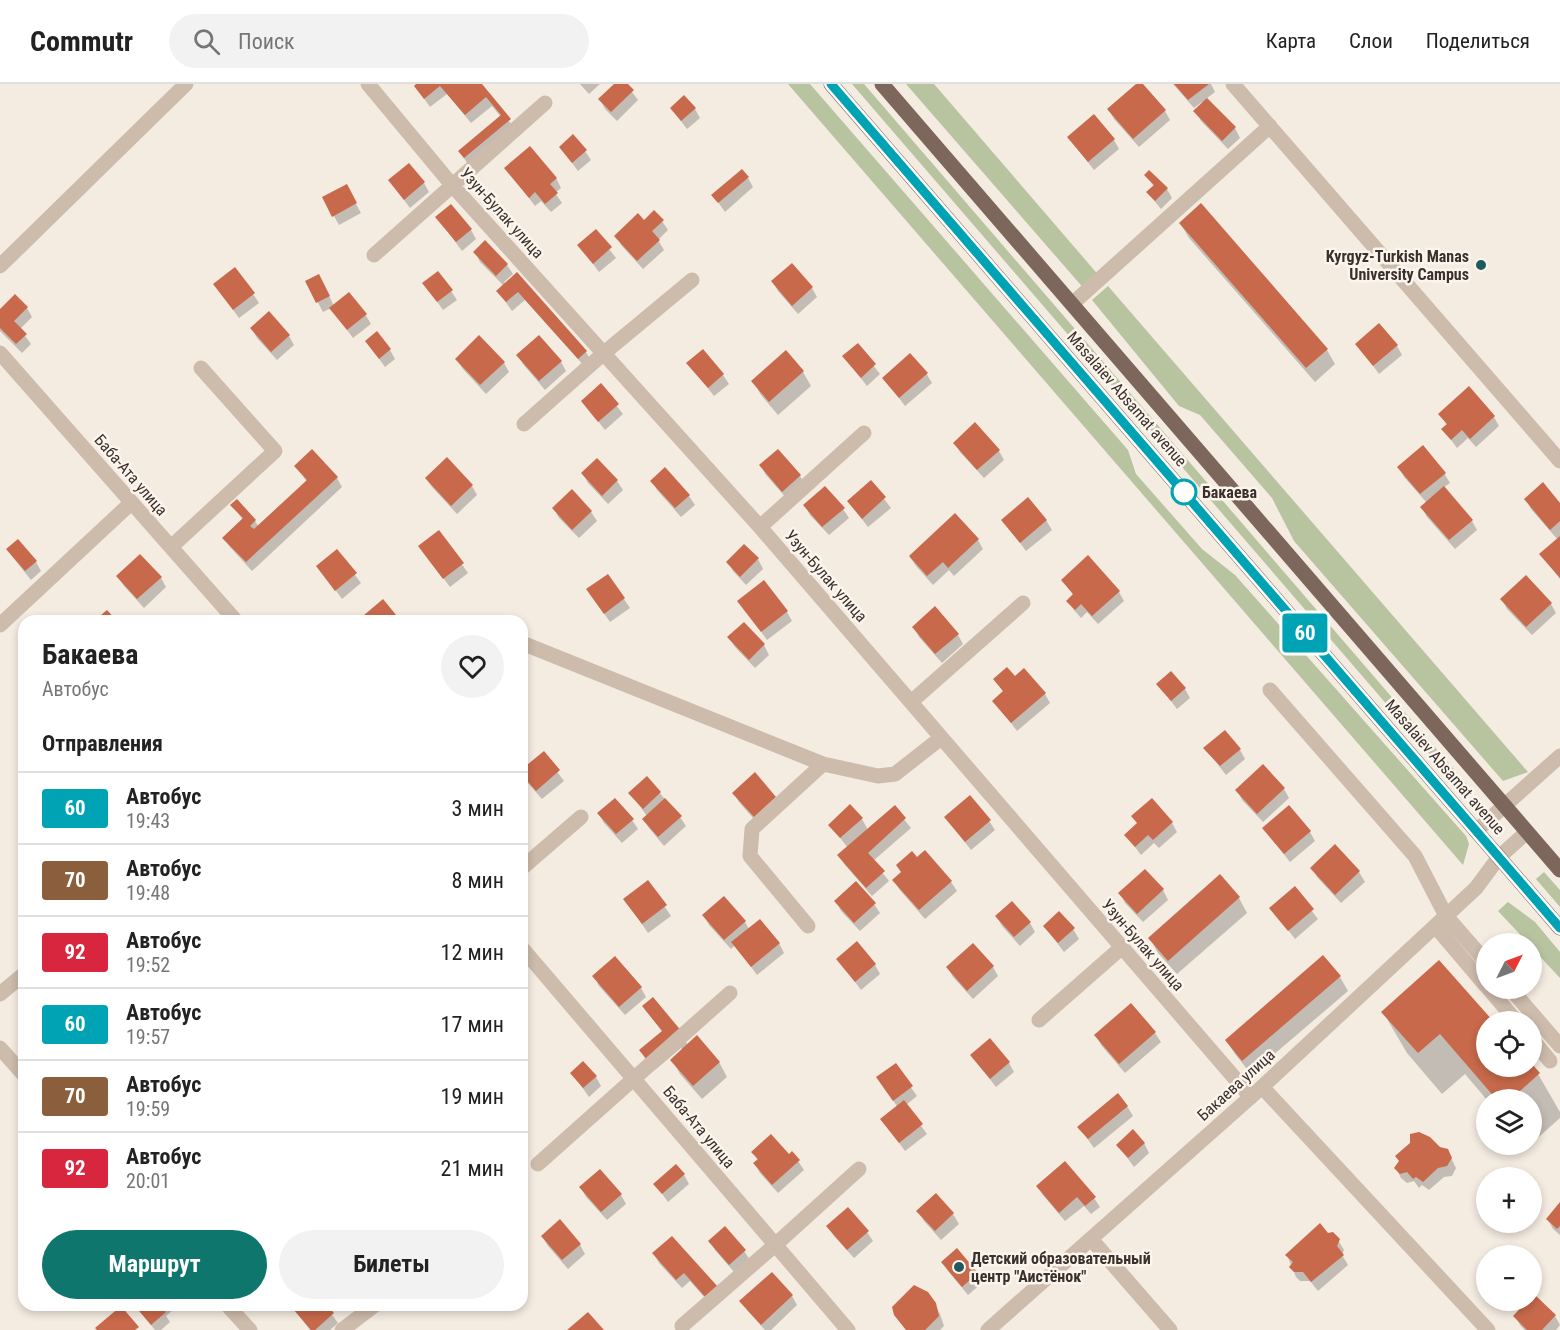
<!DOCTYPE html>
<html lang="ru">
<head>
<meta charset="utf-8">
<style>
	body { margin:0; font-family:"Roboto Condensed",sans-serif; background:#f2f2f2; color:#222; height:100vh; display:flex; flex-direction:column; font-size:22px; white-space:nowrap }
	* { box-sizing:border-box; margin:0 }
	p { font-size:20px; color:#767676 }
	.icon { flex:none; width:33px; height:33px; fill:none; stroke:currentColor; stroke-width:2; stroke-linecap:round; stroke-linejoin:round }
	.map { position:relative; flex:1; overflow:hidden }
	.drawer { position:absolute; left:18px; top:531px; width:510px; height:696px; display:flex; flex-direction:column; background:#fff; border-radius:18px; box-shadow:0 3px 9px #0003 }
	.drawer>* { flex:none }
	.badge { padding:0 12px; border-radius:4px; font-size:21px; line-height:39px }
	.needle { width:39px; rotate:48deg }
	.buttons { position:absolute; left:1476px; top:849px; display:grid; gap:12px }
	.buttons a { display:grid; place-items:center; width:66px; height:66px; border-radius:50%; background:#fff; box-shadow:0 3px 9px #0003; font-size:30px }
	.map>.badge { position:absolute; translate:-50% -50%; box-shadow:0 0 0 3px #fff }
	h2 { padding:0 24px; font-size:22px; line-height:54px }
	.round { display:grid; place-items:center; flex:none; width:63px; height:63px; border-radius:32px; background:#f2f2f2 }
	.head { display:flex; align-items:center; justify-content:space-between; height:102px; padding:0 24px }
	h1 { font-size:28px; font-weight:700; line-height:45px }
	.action { display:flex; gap:12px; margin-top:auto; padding:12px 24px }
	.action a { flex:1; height:69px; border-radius:36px; background:#0f766e; color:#fff; font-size:24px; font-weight:700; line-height:69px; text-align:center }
	.action a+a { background:#f2f2f2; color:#222 }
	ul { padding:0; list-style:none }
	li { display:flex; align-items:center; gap:18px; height:72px; padding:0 24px; border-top:2px solid #e0e0e0 }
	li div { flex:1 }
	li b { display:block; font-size:22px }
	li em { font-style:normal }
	li .badge { min-width:66px; font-weight:700; text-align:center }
	header { display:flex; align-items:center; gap:36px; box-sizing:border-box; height:84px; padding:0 30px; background:#fff; border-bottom:2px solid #e0e0e0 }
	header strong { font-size:28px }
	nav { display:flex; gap:33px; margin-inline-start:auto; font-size:21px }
	.search { width:420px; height:54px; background:#f2f2f2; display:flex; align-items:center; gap:15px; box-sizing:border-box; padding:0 21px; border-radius:33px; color:#767676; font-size:22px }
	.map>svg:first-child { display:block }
	.green { fill:#b8c4a0 }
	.shadow { fill:#0003 }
	.building { fill:#c8694b }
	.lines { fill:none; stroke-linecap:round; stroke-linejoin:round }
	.minor { stroke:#cdbbac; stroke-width:15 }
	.major { stroke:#7d675c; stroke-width:15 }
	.line-casing { stroke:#fff; stroke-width:14 }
	.line { stroke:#00a3b4; stroke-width:9 }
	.poi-dot { fill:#1f5a5e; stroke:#fbf5ee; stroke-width:2 }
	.stop-dot { fill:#fff; stroke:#00a3b4; stroke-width:3 }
	.labels { text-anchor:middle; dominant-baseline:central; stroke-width:5; stroke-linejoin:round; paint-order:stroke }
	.street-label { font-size:16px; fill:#3b302b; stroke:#fbf5ee }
	.poi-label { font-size:16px; font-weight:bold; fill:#3b302b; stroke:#fbf5ee; text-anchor:end }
	.stop-label { font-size:16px; font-weight:bold; fill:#3b302b; stroke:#fbf5ee; text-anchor:start }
</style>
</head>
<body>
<header>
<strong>Commutr</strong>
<div class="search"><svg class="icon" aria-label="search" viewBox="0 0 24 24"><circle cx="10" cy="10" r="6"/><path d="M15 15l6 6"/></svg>Поиск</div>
<nav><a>Карта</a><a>Слои</a><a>Поделиться</a></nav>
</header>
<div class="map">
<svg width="1560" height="1246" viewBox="0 0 1560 1246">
	<rect width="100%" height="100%" fill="#f4ebe1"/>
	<path class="green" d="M788,0H810L1128,366L1136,390L1202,465L1235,491L1466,752L1469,760L1463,781Z
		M852,0H864L1470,704L1471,708L1469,711L1464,710Z
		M906,0H934L1101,194L1086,207Z
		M1108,202L1528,688L1503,697L1294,457L1272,414L1200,331L1179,322L1092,216Z
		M1544,788L1560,806V823L1536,795Z
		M1508,818L1535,838L1560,868V894L1532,864V860L1528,859L1498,827Z"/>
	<path class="shadow" d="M419,0H480L515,45L470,83L459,67L501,33L492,22L471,39L447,10L430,23L416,3Z
		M580,0H600L589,10Z
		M616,0H626L638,16L617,37L605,25L600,15Z
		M1138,0H1141L1165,27L1170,36L1139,63L1114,35L1109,26Z
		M1173,0H1211L1215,8L1206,15L1235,44L1240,54L1228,65L1201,37L1195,27L1203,20L1202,18L1194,24Z
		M671,24L695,25L700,34L687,45Z
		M1069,54L1114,56L1119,65L1094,86Z
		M560,63L585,67L591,76L578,87Z
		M506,84L556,94L561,104L555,109L562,119L551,128L541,117L535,122Z
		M1146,91L1167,105L1172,114L1161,125L1148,109L1154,103Z
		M748,94L753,103L725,128L713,111Z
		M390,97L424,99L429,108L410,124Z
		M346,102L361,129L339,141L324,114Z
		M437,133L471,146L476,155L462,167Z
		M662,137L668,146L658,156L664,166L643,185L621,161L616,152L644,138Z
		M1180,139L1327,266L1335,280L1315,298L1189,154Z
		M595,147L616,174L599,188L579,161Z
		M475,168L507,181L513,190L504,198L506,200L517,190L586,268L591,277L585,283L525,216L512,227L498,207L504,202L480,178Z
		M792,181L812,204L817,213L798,230L778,207L772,197Z
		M307,198L324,201L334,222L365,230L371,240L353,254L331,224L323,228Z
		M424,199L451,207L457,216L443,226Z
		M215,201L253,210L259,219L239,234Z
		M27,224L32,233L20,245L31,260L22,269L0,247V227Z
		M252,245L289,252L294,261L277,276L257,254Z
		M539,253L561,278L566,287L545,306L523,280L518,271Z
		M367,258L390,266L395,275L385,283Z
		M1357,260L1397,262L1402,271L1379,290Z
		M857,261L880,290L867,302L844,273Z
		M786,268L803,288L811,302L778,331L761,311L753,297Z
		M457,275L504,279L509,288L486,310L462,284Z
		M688,279L723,291L729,300L714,312Z
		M926,289L932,299L905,322L884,294Z
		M601,302L623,330L605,346L583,318Z
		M1440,330L1494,333L1499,342L1476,363L1468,354L1457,364L1443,345L1447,341Z
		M955,359L999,367L1004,376L984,394L960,368Z
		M312,367L337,394L342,403L252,487L230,463L224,454L243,436L232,421L255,437L259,443L307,398L296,382Z
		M778,367L800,392L805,401L788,416L766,391L761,382Z
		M446,375L472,402L477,411L457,430L432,403L426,394Z
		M597,376L617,397L623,406L608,420L588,399L583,390Z
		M1399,383L1444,389L1450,399L1443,404L1472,437L1477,446L1455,465L1427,433L1422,424L1427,419L1404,393Z
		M652,397L689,412L695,421L681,433L657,406Z
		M871,398L891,424L868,443L849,418Z
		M572,408L591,428L597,437L579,454L559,434L554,425Z
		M1526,415L1560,421V495L1541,470L1558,456L1531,425Z
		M805,422L843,425L849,434L829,451L810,431Z
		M1003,436H1046L1052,446L1026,467Z
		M439,448L468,489L450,503L420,463Z
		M978,456L983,465L954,492L949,486L933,501L916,482L910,473Z
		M7,466L36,478L41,487L31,496Z
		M337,467L361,499L342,515L318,482Z
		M758,475L763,485L746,501L733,487L728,478Z
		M118,493L161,494L166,503L144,524L124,502Z
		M1063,496L1119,508L1124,517L1098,540L1087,528L1081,534L1074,526L1068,517L1074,512Z
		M594,515H624L630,524L610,538Z
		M1502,515L1551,520L1556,529L1532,551L1507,525Z
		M739,517L787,528L792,537L767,556Z
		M744,540L764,561L769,571L755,584L735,563L729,554Z
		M914,543L958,551L963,560L942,579L919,553Z
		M1015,594L1045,610L1050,619L1017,647L994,617L1004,609L995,595Z
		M1158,600L1185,605L1190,614L1177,625Z
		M1205,664L1240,666L1245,675L1226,691Z
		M543,669L564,697L542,715L526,697L522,687Z
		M755,691L760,742L739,718L734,709Z
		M647,694L680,733L686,742L664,762L649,744L643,735L647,732L630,709Z
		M1284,705L1289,714L1263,738L1242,716L1237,706Z
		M894,723L911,744L873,777L889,797L872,812L845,781L839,772L848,764L830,741L862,735L868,746Z
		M599,730L632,736L638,745L622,759L604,739Z
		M946,734L989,737L995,746L971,766Z
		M1172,739L1177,748L1159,764L1154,759L1141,771L1126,751Z
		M1264,745L1310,748L1315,757L1290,778Z
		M1335,762L1359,788L1365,798L1341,819L1317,793L1312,784Z
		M917,775L951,798L957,807L925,835L899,805L894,796Z
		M1145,787L1163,806L1168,816L1143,838L1125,819L1120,809Z
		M1220,793L1239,814L1247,829L1177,890L1158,869L1150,854Z
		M648,798L671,832L648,849L625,815Z
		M1294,804L1318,835L1295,855L1271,824Z
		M836,817L874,820L880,829L860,847L841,827Z
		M704,832L745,838L749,845L779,859L784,869L757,891L735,861L731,865L709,841Z
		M997,833L1030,839L1035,848L1020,862L1002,842Z
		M1044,842L1073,845L1079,855L1064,868Z
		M838,875L875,881L880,890L861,906Z
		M993,883L998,892L973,915L953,893L948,884Z
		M594,892L641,904L646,913L625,931L599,902Z
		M1340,893L1348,907L1251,990L1235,970L1226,956Z
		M1131,921L1155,949L1161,958L1125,989L1101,961L1096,951Z
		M644,923L681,950L688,961L719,978L727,993L702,1015L680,990L672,976L683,966L681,964L655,986L646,976L641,967L663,948Z
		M1383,928L1486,938V982L1538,990L1560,1028V1034L1532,1059V1016H1487L1465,990L1442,1010L1407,969Z
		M972,972L1009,979L1014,988L996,1003Z
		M895,981L917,1012L906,1021L927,1050L905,1067L882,1035L897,1022L883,1003Z
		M572,989L596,993L601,1002L589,1013Z
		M1127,1022L1133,1032L1094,1064L1079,1043Z
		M1144,1059L1149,1069L1134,1083L1118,1061Z
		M1439,1065L1447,1067L1452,1076L1456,1084L1452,1092L1444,1093L1429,1106L1422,1101L1419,1104L1414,1097L1407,1099L1401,1094L1396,1084Z
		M753,1068L789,1072L798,1077L804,1086L778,1109L760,1089L755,1079L758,1077Z
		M684,1091L689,1100L668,1118L655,1100Z
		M1038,1102L1094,1114L1100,1123L1091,1130L1084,1122L1065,1137L1043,1111Z
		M581,1103L621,1111L626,1120L607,1136L586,1113Z
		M936,1111L953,1130L959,1140L941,1156L924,1137L918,1127Z
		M1560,1121V1151L1553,1145L1548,1135Z
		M828,1143L867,1148L873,1157L854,1174L834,1152Z
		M1327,1150L1338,1156L1344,1166L1342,1171L1348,1181L1318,1207L1310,1197H1300L1296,1193L1287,1171Z
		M542,1152L580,1161L585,1170L568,1185L548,1162Z
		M672,1154L713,1223L690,1197L682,1204L659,1179L654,1170Z
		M710,1157L744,1167L750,1176L735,1189L715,1166Z
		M943,1178L977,1190L982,1199L968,1211L948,1187Z
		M772,1190L792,1212L797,1221L771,1246H765L747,1226L741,1217Z
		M1534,1212L1555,1232L1560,1241L1556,1246H1525L1520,1241L1515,1232Z
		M934,1219L940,1230L944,1242L940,1246H906L902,1240Z
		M135,1221H179L166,1232L170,1238L161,1246H155Z
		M299,1221H325L338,1239L330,1246H310L294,1225Z"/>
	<path class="building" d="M416,0H482L511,35L464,74L458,67L501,31L486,13L465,31L440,2L424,15L414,2Z
		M614,0H628L634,6L611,28L598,15Z
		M1136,0H1143L1166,26L1133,55L1107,25Z
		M1174,0H1209L1188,16Z
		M684,11L696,24L681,37L670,24Z
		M1207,14L1236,43L1222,57L1193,27Z
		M1094,30L1115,55L1088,78L1067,53Z
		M573,50L587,66L572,79L559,63Z
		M530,62L557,94L550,100L558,109L545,120L535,108L529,114L504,84Z
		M409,79L425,98L404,116L388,96Z
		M742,85L749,93L718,119L711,111Z
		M1149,86L1168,104L1155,117L1146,108L1154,101L1144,91Z
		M347,100L357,119L332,133L322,113Z
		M1201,119L1328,265L1306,284L1179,139Z
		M451,120L472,145L456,158L435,133Z
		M654,126L664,136L652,147L660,156L637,177L614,152L638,129L644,136Z
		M596,145L612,163L593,180L577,161Z
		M485,156L508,180L496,192L473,168Z
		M792,179L813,203L792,222L771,197Z
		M235,183L255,209L233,226L213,200Z
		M438,187L453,206L437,218L422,199Z
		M517,188L587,267L578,275L518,208L506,218L496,207Z
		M319,190L330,212L316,219L305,197Z
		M349,208L367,230L347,246L329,224Z
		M15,210L28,223L14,237L27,250L16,260L0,244V225Z
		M269,227L290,251L271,268L250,244Z
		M1379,239L1398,261L1373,282L1355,260Z
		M377,247L391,265L379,275L365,257Z
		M479,251L505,278L480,301L455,275Z
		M539,251L562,277L539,297L516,271Z
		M858,259L876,280L861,294L842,272Z
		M703,265L724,290L708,304L686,279Z
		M786,266L804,287L769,318L751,297Z
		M910,269L928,289L899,314L882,294Z
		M601,299L619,320L598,338L581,317Z
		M1469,302L1495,332L1470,355L1462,346L1451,356L1441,345L1447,340L1438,330Z
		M975,338L1000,366L977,386L953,359Z
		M1423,361L1446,389L1420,410L1397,383Z
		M312,365L338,393L246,478L222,454L243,434L230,421L237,415L256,436L250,442L254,445L307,396L294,382Z
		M778,365L801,391L782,408L759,381Z
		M447,373L473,401L451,422L425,394Z
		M597,374L618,396L602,412L581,389Z
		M665,383L690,411L675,424L650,397Z
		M871,396L886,413L862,435L847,417Z
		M1543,398L1560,419V437L1550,446L1524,415Z
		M825,402L845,424L822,443L803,421Z
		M1444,402L1473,436L1449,456L1420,423Z
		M572,405L592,427L572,446L552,424Z
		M1028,413L1047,436L1020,459L1001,436Z
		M955,429L979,455L948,484L943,478L927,492L909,472Z
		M439,446L464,479L443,495L418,462Z
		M1560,452V494L1539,470Z
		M18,455L37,477L25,487L6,465Z
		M744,460L759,474L740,493L726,478Z
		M337,465L357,489L335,507L316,482Z
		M140,470L162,493L137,515L116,492Z
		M1088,471L1120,507L1092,532L1081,520L1075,526L1066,517L1073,510L1061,496Z
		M608,490L625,514L604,530L586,505Z
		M1526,491L1552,519L1526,543L1500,515Z
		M764,496L788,527L761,548L737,517Z
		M383,515L401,537H357Z
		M935,522L959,550L935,570L912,543Z
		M107,526L117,537H94Z
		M744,538L765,560L749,576L727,553Z
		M1007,583L1015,592L1024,584L1046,609L1011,639L992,617L1003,607L993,595Z
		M1171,587L1186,604L1171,617L1156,600Z
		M1225,646L1241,665L1220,682L1203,664Z
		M544,667L560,686L536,707L522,691V685Z
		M1263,680L1285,704L1257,730L1235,706Z
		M755,688L776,713L754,733L732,709Z
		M647,692L661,708L643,725L628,709Z
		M970,711L991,736L965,758L944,733Z
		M615,714L634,735L616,750L597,729Z
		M665,714L682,732L658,753L642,735Z
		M1152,714L1173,738L1153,756L1148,751L1135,763L1124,751L1137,739L1131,732Z
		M850,720L863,734L840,754L828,741Z
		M895,721L906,734L868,769L885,787L866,804L837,771Z
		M1289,721L1311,747L1284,770L1262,744Z
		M1335,760L1360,787L1335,811L1310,784Z
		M925,766L952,797L919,826L892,796L901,788L896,781L912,767L917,773Z
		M1145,785L1164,805L1137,830L1118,809Z
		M1220,790L1240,813L1168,877L1148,854Z
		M648,796L667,821L642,840L623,815Z
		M856,797L876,819L854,839L834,817Z
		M1295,802L1314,825L1288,847L1269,824Z
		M724,812L746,837L724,856L702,831Z
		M1012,817L1031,838L1014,853L995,832Z
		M1059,827L1075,844L1058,859L1043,842Z
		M760,835L780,859L751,883L731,858Z
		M857,857L876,880L855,898L836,875Z
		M973,859L994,882L967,907L946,883Z
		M1323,871L1341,892L1242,977L1225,956Z
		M615,872L642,903L619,923L592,892Z
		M1439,876L1494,938H1486V982H1532V980L1540,989L1510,1016H1497L1440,950L1418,969L1381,928Z
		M653,913L683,949L648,977L639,966L662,947L642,922Z
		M1131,919L1156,948L1119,980L1094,951Z
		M697,951L720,978L693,1002L670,976Z
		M990,954L1010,978L990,995L970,971Z
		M583,977L597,992L583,1004L570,989Z
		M896,979L913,1002L893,1017L876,993Z
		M1118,1009L1128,1022L1088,1055L1077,1043Z
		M904,1016L923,1040L899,1059L880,1035Z
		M1133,1045L1145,1059L1128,1074L1116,1061Z
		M1419,1048L1430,1053L1440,1063L1448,1065L1452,1074L1447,1082L1438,1084L1423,1098L1416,1093L1413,1095L1407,1088L1400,1090L1394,1084L1399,1077L1395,1072L1410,1059V1050Z
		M771,1050L789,1070L792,1067L800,1076L772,1101L753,1079L758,1075L751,1068Z
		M1065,1077L1096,1113L1085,1122L1077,1113L1059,1129L1036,1102Z
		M676,1080L685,1090L662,1110L653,1100Z
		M600,1085L622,1110L601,1128L579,1103Z
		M936,1109L954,1129L935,1147L916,1127Z
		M1560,1118V1142L1557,1145L1546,1135Z
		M848,1123L869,1147L847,1166L826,1142Z
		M560,1135L581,1160L562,1176L541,1152Z
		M1320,1139L1328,1149L1333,1148L1340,1155L1337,1162L1344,1171L1311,1198L1303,1188H1294L1289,1183L1293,1178L1285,1171Z
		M725,1142L746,1166L729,1181L708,1157Z
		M672,1152L719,1204L707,1215L684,1189L676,1196L652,1169Z
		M957,1164L978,1189L962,1203L941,1178Z
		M772,1188L793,1211L761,1241L739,1217Z
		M914,1201L928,1208L936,1219L939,1232L925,1246H906L894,1231L892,1223Z
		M1534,1210L1556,1231L1542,1246H1527L1513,1232L1528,1216H1532Z
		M134,1221H163L161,1223L166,1228L151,1241Z
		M297,1221H327L334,1229L315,1246H311L293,1225Z
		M121,1222L139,1243L135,1246H97L95,1244Z
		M588,1228L604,1246H567Z"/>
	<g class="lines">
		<path class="minor" d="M368,0L452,101L760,443L1251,1013
			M1233,0L1560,377
			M374,171L545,19
			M0,182L186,0
			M1072,220L1270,42
			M0,269L236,537
			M524,340L604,269L692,196
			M760,443L864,349
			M171,463L275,367L201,284
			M0,541L131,419
			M522,559L823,680L878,692L895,690L941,654
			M1270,606L1415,772L1446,832L1486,878
			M911,618L1023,519
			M1476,747L1560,672
			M522,784L581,733
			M808,842L750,772L752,745L823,680
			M1435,842L1486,902
			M522,864L848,1246
			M1488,904L1517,938
			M1510,904L1560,962
			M0,910L24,890
			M1039,936L1121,864
			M1532,955L1550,977
			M0,964L24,991
			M1262,1003L1488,1246
			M538,1080L730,909
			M1091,1155L1170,1246
			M227,1221L250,1246
			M682,1242L775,1161L859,1085
			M342,1246L375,1221
			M988,1246L1262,1003L1476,804L1499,773L1527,748"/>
		<path class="major" d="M831,0L1560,844
			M882,0L1560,786"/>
	</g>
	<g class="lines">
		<g class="line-casing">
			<path id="line" d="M831,0L1560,844"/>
		</g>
		<use href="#line" class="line"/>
	</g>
	<g class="poi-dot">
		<circle cx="1481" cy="181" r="6"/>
		<circle cx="959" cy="1183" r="6"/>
	</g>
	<circle class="stop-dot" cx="1184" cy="408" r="12"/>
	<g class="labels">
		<g class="street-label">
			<text transform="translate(502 129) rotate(48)">Узун-Булак улица</text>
			<text transform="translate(1127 315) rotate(49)">Masalaiev Absamat avenue</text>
			<text transform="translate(131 391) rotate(49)">Баба-Ата улица</text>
			<text transform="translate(826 492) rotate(49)">Узун-Булак улица</text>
			<text transform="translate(1445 683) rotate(49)">Masalaiev Absamat avenue</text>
			<text transform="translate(1143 861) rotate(49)">Узун-Булак улица</text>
			<text transform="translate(1236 1001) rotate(-42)">Бакаева улица</text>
			<text transform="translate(699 1043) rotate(50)">Баба-Ата улица</text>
		</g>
		<g class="poi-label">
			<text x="1469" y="172">Kyrgyz-Turkish Manas<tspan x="1469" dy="18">University Campus</tspan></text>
			<text x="971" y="1174" text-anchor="start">Детский образовательный<tspan x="971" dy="18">центр "Аистёнок"</tspan></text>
		</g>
		<g class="stop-label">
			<text x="1202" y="408">Бакаева</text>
		</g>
	</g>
</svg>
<div class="buttons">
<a><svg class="needle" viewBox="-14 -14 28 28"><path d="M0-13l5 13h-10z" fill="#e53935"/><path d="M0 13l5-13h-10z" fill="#767676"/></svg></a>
<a><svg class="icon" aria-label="locate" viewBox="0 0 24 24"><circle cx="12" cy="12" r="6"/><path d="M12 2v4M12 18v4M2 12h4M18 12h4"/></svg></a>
<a><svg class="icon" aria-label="layers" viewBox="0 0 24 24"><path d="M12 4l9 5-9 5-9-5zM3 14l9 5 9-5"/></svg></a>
<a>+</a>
<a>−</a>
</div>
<b class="badge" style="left:1305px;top:549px;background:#00a3b4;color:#fff">60</b>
<section class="drawer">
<div class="head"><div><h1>Бакаева</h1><p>Автобус</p></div><a class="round"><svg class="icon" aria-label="heart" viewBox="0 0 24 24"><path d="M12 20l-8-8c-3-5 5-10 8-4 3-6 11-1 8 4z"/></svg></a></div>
<h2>Отправления</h2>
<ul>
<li><span class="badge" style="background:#00a3b4;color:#fff">60</span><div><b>Автобус</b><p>19:43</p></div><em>3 мин</em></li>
<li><span class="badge" style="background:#8b5e3c;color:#fff">70</span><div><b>Автобус</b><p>19:48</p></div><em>8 мин</em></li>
<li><span class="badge" style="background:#d7263d;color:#fff">92</span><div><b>Автобус</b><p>19:52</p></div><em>12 мин</em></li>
<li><span class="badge" style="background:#00a3b4;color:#fff">60</span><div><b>Автобус</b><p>19:57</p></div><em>17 мин</em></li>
<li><span class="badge" style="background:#8b5e3c;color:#fff">70</span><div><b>Автобус</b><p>19:59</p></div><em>19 мин</em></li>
<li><span class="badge" style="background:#d7263d;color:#fff">92</span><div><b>Автобус</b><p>20:01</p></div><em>21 мин</em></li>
</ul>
<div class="action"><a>Маршрут</a><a>Билеты</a></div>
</section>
</div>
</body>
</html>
